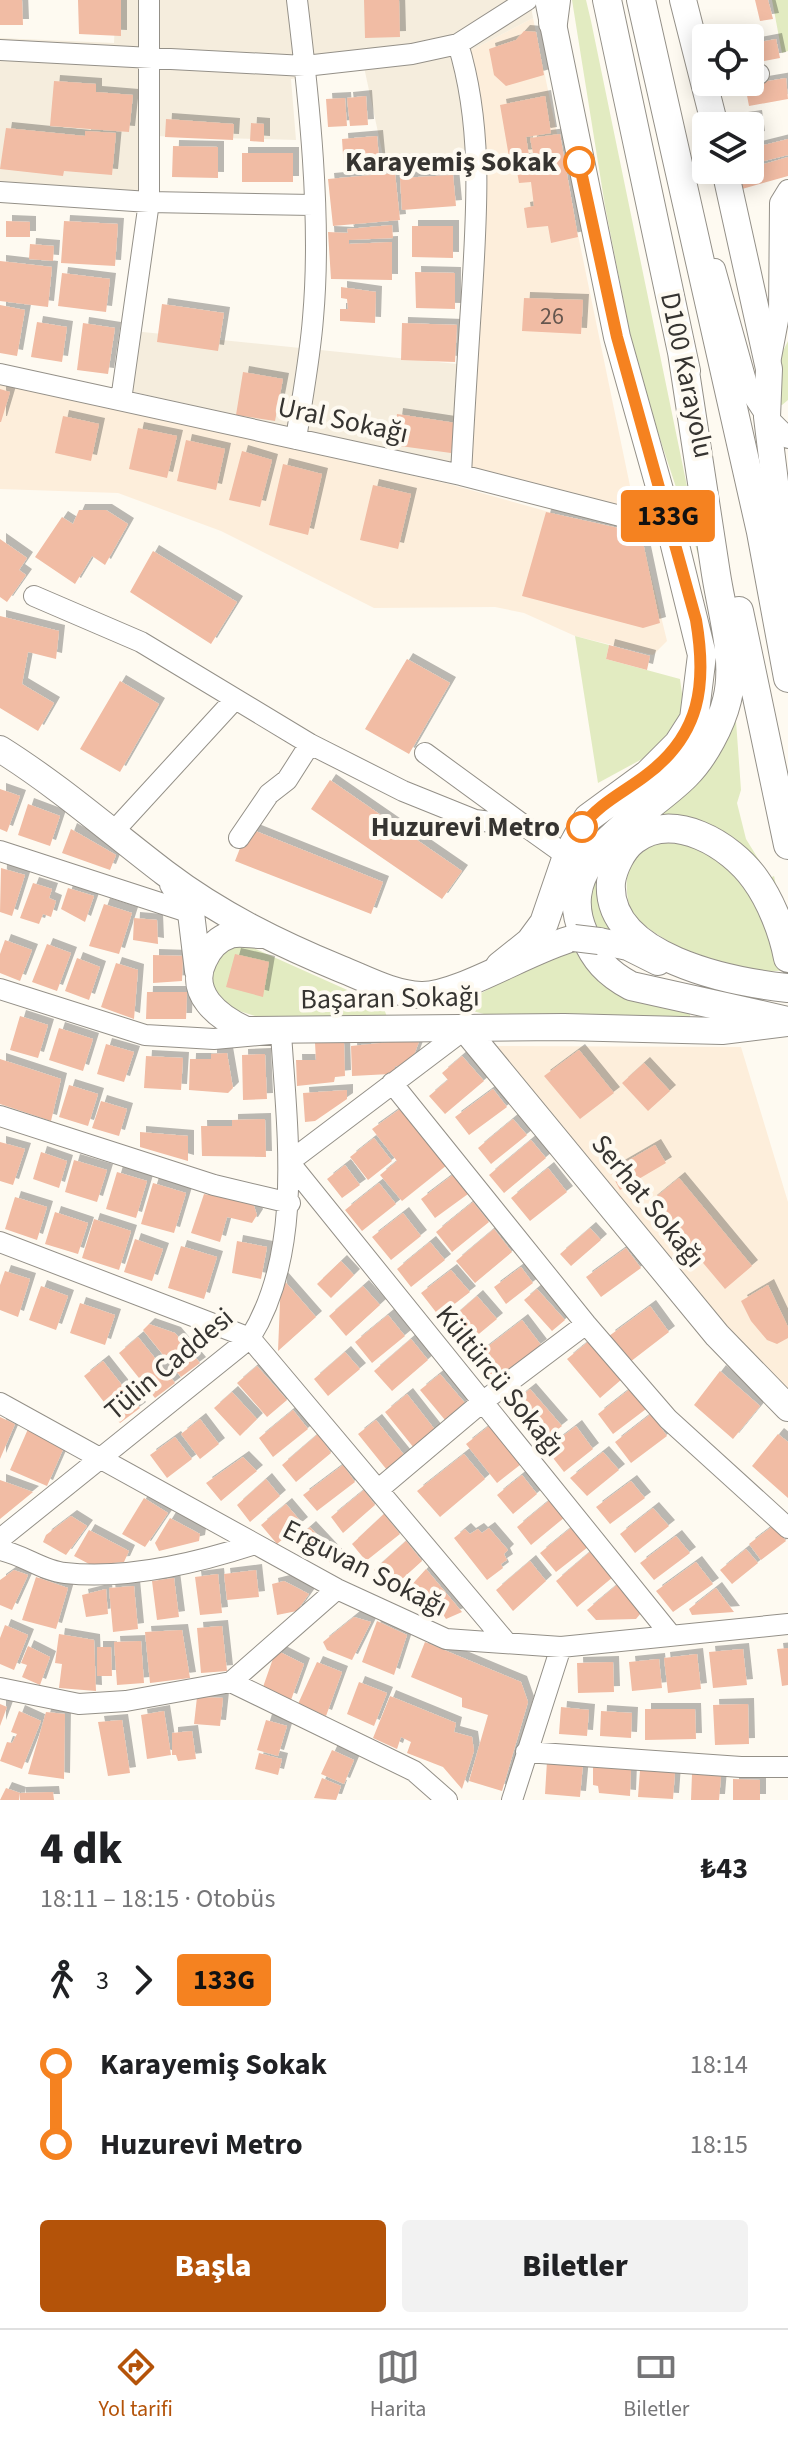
<!DOCTYPE html>
<html lang="tr">
<head>
<meta charset="utf-8">
<style>
	body { margin:0; font-family:"Source Sans 3",sans-serif; background:#f2f2f2; color:#202124; height:100vh; display:flex; flex-direction:column; font-size:30px; white-space:nowrap }
	* { box-sizing:border-box; margin:0 }
	p { font-size:26px; color:#757577 }
	.icon { flex:none; width:44px; height:44px; fill:none; stroke:currentColor; stroke-width:2; stroke-linecap:round; stroke-linejoin:round }
	.map { position:relative; height:1800px; overflow:hidden }
	.details { display:flex; flex-direction:column; background:#fff; flex:1 }
	.details>* { flex:none }
	.badge { padding:0 16px; border-radius:6px; font-size:28px; line-height:52px }
	.buttons { position:absolute; left:692px; top:24px; display:grid; gap:16px }
	.buttons a { display:grid; place-items:center; width:72px; height:72px; border-radius:8px; background:#fff; box-shadow:0 4px 20px #0003; font-size:40px }
	.map>.badge { position:absolute; translate:-50% -50%; box-shadow:0 0 0 4px #fff }
	.legs { display:flex; align-items:center; gap:12px; height:88px; padding:0 40px; font-size:26px }
	.legs p { margin-inline-start:auto }
	.headline { display:flex; align-items:center; justify-content:space-between; height:136px; padding:0 40px }
	h1 { font-size:44px; font-weight:800; line-height:60px }
	.cta { display:flex; gap:16px; margin-top:auto; padding:16px 40px }
	.cta a { flex:1; height:92px; border-radius:8px; background:#b45309; color:#fff; font-size:32px; font-weight:800; line-height:92px; text-align:center }
	.cta a+a { background:#f2f2f2; color:#202124 }
	ul { padding:0 40px; list-style:none }
	li { display:flex; align-items:center; gap:28px; height:80px; font-size:30px }
	li i { display:grid; place-items:center; width:12px; height:100%; margin:0 10px; background:currentColor }
	li i::after { content:''; width:20px; height:20px; margin:-10px; border:6px solid; border-radius:50%; background:#fff }
	li p { margin-inline-start:auto }
	li:first-child i { background:linear-gradient(#0000 50%,currentColor 0) }
	li:last-child i { background:linear-gradient(currentColor 50%,#0000 0) }
	.tab-bar { display:flex; justify-content:space-around; align-items:center; height:112px; border-top:2px solid #e0e0e0; background:#fff; font-size:22px; color:#757577 }
	.tab-bar a { display:grid; justify-items:center; gap:4px }
	.tab-bar .current { color:#b45309 }
	.map>svg:first-child { display:block }
	.commercial { fill:#fdeedb }
	.built { fill:#f5eddd }
	.green { fill:#e2ebc1 }
	.building { fill:#f1bca4; filter:url(#shadow) }
	.lines { fill:none; stroke-linecap:round; stroke-linejoin:round }
	.minor-casing { stroke:#949088; stroke-width:22 }
	.major-casing { stroke:#949088; stroke-width:28 }
	.highway-casing { stroke:#949088; stroke-width:30 }
	.minor { stroke:#fff; stroke-width:20 }
	.major { stroke:#fff; stroke-width:26 }
	.highway { stroke:#fff; stroke-width:28 }
	.major-bridge-casing { stroke:#949088; stroke-width:28; stroke-linecap:butt }
	.major-bridge { stroke:#fff; stroke-width:26 }
	.line-1-casing { stroke:#fff; stroke-width:18 }
	.line-1 { stroke:#f58220; stroke-width:12 }
	.stop-1-dot { fill:#fff; stroke:#f58220; stroke-width:4 }
	.labels { text-anchor:middle; dominant-baseline:central; stroke-width:8; stroke-linejoin:round; paint-order:stroke }
	.number-label { font-size:24px; fill:#65564e }
	.stop-label { font-size:28px; font-weight:bold; fill:#363431; stroke:#fefaf1; text-anchor:end }
	.street-label { font-size:28px; fill:#363431; stroke:#fefaf1 }
</style>
</head>
<body>
<div class="map">
<svg width="788" height="1800" viewBox="0 0 788 1800">
	<defs>
		<filter id="shadow"><feDropShadow dx="6" dy="-6" stdDeviation="0" flood-color="#0004"/></filter>
	</defs>
	<rect width="100%" height="100%" fill="#fefaf1"/>
	<path class="commercial" d="M533,18L635,510L466,467L486,159L468,52Z
		M0,383L449,484L642,538L667,641L653,655L575,636L524,613L495,607L374,608L221,531L118,493L0,489Z
		M490,1046L741,1047L788,1202V1393L729,1333Z"/>
	<path class="built" d="M116,0H530L533,18L468,52L486,159L385,165L364,67L291,79L296,140L153,136L148,198L0,183V38L114,43Z
		M123,330L477,366L466,467L112,387Z"/>
	<path class="green" d="M572,0H586L591,21L701,554H698L637,369L605,206Z
		M772,0H788V51L782,53Z
		M788,341V400L782,405L773,403L781,355Z
		M575,636L609,645L606,659L680,679L684,708L655,752L598,783Z
		M736,721L741,790L737,803L746,839L770,878L774,876L783,917L765,878L739,848L741,845C723,832 703,817 680,816C672,816 670,820 664,821C653,824 639,825 629,833C594,861 595,906 623,938L593,929C577,855 629,838 678,801C704,782 720,749 736,721Z
		M658,843C687,841 724,855 742,879C761,904 772,941 786,970C730,978 674,950 631,915C623,881 623,859 658,843Z
		M231,945H247L383,1006L387,1017L255,1016L233,1009L212,987L213,965Z
		M565,952H579L690,1012V1018L484,1014L469,1010V1000L542,959Z"/>
	<path class="building" d="M0,0H22L23,25H0Z
		M78,0H121V36L79,34Z
		M364,0H399L400,37L365,38Z
		M755,0H768L773,19L760,21Z
		M524,31L536,32L544,75L506,86L494,75L489,49L516,40Z
		M776,39L780,58L754,63L750,44Z
		M786,78L788,99L749,106L745,85Z
		M54,81L96,84V92L133,95L129,132L50,126Z
		M366,96L368,125L350,126L347,98Z
		M545,96L551,133L526,137L529,155L509,157L500,105Z
		M345,98L347,126L328,127L326,99Z
		M756,116L759,137L750,139V126H744L742,118Z
		M166,119L234,124L233,140L165,137Z
		M251,123L264,124V142L250,141Z
		M6,128L85,136V131L116,133L112,175L64,171L63,176L0,169Z
		M560,134L578,237L551,243L548,226L527,228L524,208L534,206L531,182L519,183L515,160L534,158L530,138Z
		M377,136L380,168L344,170L342,139Z
		M788,139V155L756,163L752,148Z
		M173,146L218,147V178L172,177Z
		M242,153H293V182H242Z
		M788,157V176L735,191L730,174Z
		M395,173L400,220L333,226L328,179Z
		M453,175L456,206L402,210L400,178Z
		M6,221L30,222V237H6Z
		M64,221L118,224L115,266L61,263Z
		M392,225L393,238L349,240V244L392,242V280L331,279L328,232L348,233L347,229Z
		M412,226H453V258L412,257Z
		M30,244L54,246L53,261L29,259Z
		M0,261L52,267L48,307L0,301Z
		M415,272L455,273V309L416,308Z
		M62,273L110,279L106,312L58,306Z
		M341,287L376,292L375,323L340,321V309H348L347,299L341,298Z
		M524,298L583,300L581,334L522,331Z
		M162,304L224,313L218,351L157,342Z
		M0,305L25,310L17,356L0,353Z
		M37,322L67,327L62,362L31,357Z
		M83,323L115,328L108,374L77,370Z
		M402,323L457,325L455,362L401,360Z
		M243,372L283,379L275,421L236,415Z
		M0,389L10,392L1,422H0Z
		M397,414L456,423L451,453L393,445Z
		M63,416L99,424L91,461L55,453Z
		M138,428L177,436L167,478L129,469Z
		M186,440L225,449L216,490L177,481Z
		M242,451L272,460L260,507L229,500Z
		M283,464L322,474L308,535L269,525Z
		M373,485L411,494L398,549L360,540Z
		M79,510H106L128,524L105,565L92,556L75,584L35,557L62,517L73,524Z
		M546,512L641,533L660,623L643,628L522,596Z
		M0,539L27,558L19,570L26,575L7,602L0,597Z
		M153,551L237,602L211,644L130,592Z
		M0,616L59,631L56,659L28,652L22,684L54,703L38,731L0,708Z
		M609,645L650,656L647,670L606,659Z
		M407,659L450,683L409,754L365,729Z
		M120,681L159,704L120,772L80,749Z
		M330,780L462,871L442,899L311,809Z
		M0,789L20,796L7,832L0,829Z
		M28,804L60,816L50,846L18,835Z
		M248,828L383,882L371,914L235,861Z
		M71,829L116,855L110,870L62,853Z
		M1,868L25,875L12,916L0,912Z
		M33,883L52,889L49,898L56,901L51,917L43,914L39,924L20,918Z
		M68,888L94,896L85,922L61,909Z
		M104,904L132,913L119,954L89,946Z
		M134,918L157,920L158,944L133,940Z
		M5,940L32,950L20,981L0,973V954Z
		M47,944L71,953L57,991L32,982Z
		M235,954L269,962L263,997L226,987Z
		M153,955L183,956L182,981L153,983Z
		M77,958L100,967L89,1000L65,991Z
		M116,963L138,970L134,1019L101,1007Z
		M147,992H187L186,1019H146Z
		M20,1016L48,1025L38,1058L10,1050Z
		M59,1028L93,1039L83,1071L49,1060Z
		M420,1039L411,1063L404,1067L395,1066V1071L390,1074L352,1076L351,1046Z
		M315,1043H344L345,1076L335,1077L334,1082L297,1086L296,1060H316Z
		M106,1044L134,1052L124,1082L97,1074Z
		M579,1050L614,1093L580,1119L544,1076Z
		M227,1053L233,1088L228,1093L189,1090L190,1059H211V1054Z
		M265,1054L267,1099L243,1100L242,1055Z
		M146,1056L183,1058L181,1090L144,1088Z
		M462,1056L484,1081L445,1114L429,1096L448,1080L442,1073Z
		M0,1059L61,1079L51,1121L0,1104Z
		M644,1063L670,1091L648,1111L622,1083Z
		M69,1085L98,1094L88,1126L59,1117Z
		M493,1089L507,1107L469,1135L455,1117Z
		M347,1090V1099L315,1121L305,1122L303,1093Z
		M101,1101L127,1109L119,1136L92,1128Z
		M400,1109L447,1165L402,1201L380,1175L397,1161L372,1129Z
		M265,1119L266,1157L202,1156L201,1126H232V1120Z
		M513,1119L527,1135L491,1164L478,1148Z
		M140,1132L188,1136V1161L140,1147Z
		M374,1138L392,1161L368,1180L350,1157Z
		M531,1140L546,1158L504,1193L489,1175Z
		M0,1142L25,1149L13,1185L0,1181Z
		M655,1145L666,1163L620,1190L610,1171Z
		M41,1152L67,1161L59,1188L33,1179Z
		M74,1160L107,1170L97,1202L65,1192Z
		M345,1165L360,1185L342,1198L327,1179Z
		M548,1168L567,1192L530,1221L511,1198Z
		M117,1172L147,1181L136,1218L106,1209Z
		M454,1174L468,1194L435,1218L421,1199Z
		M679,1178L752,1266L725,1289L651,1201Z
		M153,1183L186,1193L174,1233L141,1224Z
		M379,1183L396,1204L362,1231L345,1210Z
		M204,1194L253,1203L257,1215L252,1223L227,1217L220,1242L191,1233Z
		M15,1197L47,1207L37,1240L5,1229Z
		M473,1202L489,1222L452,1252L436,1232Z
		M55,1212L88,1223L78,1254L45,1244Z
		M403,1213L421,1236L391,1260L372,1237Z
		M94,1219L131,1231L119,1270L82,1258Z
		M590,1228L601,1240L571,1266L560,1254Z
		M494,1229L512,1252L475,1283L456,1261Z
		M135,1239L163,1249L152,1281L124,1272Z
		M237,1241L267,1247L261,1279L232,1273Z
		M430,1242L445,1260L411,1287L397,1269Z
		M181,1246L217,1257L204,1299L168,1288Z
		M626,1248L641,1268L601,1297L586,1277Z
		M341,1261L354,1275L331,1298L317,1284Z
		M521,1267L533,1283L506,1304L494,1287Z
		M451,1270L470,1292L439,1316L421,1293Z
		M5,1271L30,1279L18,1317L0,1310V1285Z
		M281,1277L316,1317L278,1351Z
		M768,1285L788,1327V1338L777,1344L767,1340L751,1321L741,1301Z
		M41,1286L68,1296L56,1330L29,1320Z
		M363,1286L380,1305L346,1336L329,1316Z
		M537,1289L565,1320L552,1331L524,1300Z
		M477,1296L497,1319L463,1347L444,1325Z
		M80,1303L115,1315L105,1345L70,1333Z
		M650,1306L669,1332L630,1362L609,1336Z
		M388,1315L405,1336L372,1363L355,1342Z
		M522,1320L541,1345L493,1381L474,1357Z
		M149,1324L175,1333L200,1363L181,1377L143,1330Z
		M138,1337L175,1383L155,1398L119,1353Z
		M411,1339L428,1360L392,1391L374,1371Z
		M589,1341L622,1379L600,1398L567,1359Z
		M345,1352L360,1369L328,1396L314,1379Z
		M103,1361L140,1408L120,1423L84,1376Z
		M257,1366L287,1400L267,1417L237,1383Z
		M720,1371L760,1406L733,1439L694,1405Z
		M440,1374L465,1403L445,1420L420,1390Z
		M530,1389L562,1426L543,1441L511,1404Z
		M630,1389L646,1409L613,1434L598,1414Z
		M232,1392L257,1419L240,1436L214,1408Z
		M407,1394L436,1431L414,1448L385,1412Z
		M293,1410L308,1429L273,1457L259,1438Z
		M651,1414L667,1436L631,1463L615,1442Z
		M0,1417L15,1424L0,1459Z
		M200,1419L219,1444L200,1459L181,1434Z
		M376,1420L405,1456L387,1470L358,1434Z
		M489,1426L520,1465L497,1483L466,1444Z
		M576,1426L593,1449L564,1472L546,1449Z
		M28,1429L65,1445L47,1486L10,1470Z
		M318,1434L331,1453L296,1482L282,1465Z
		M778,1434L788,1442V1498L752,1466Z
		M175,1437L192,1459L167,1478L150,1455Z
		M603,1452L619,1470L587,1496L570,1478Z
		M464,1454L485,1479L440,1517L417,1491Z
		M243,1457L257,1471L221,1501L206,1483Z
		M343,1465L355,1482L317,1511L303,1495Z
		M522,1475L537,1494L513,1514L497,1495Z
		M266,1479L280,1496L250,1522L237,1505Z
		M0,1480L33,1492L0,1519Z
		M631,1481L645,1498L610,1524L596,1507Z
		M364,1490L375,1505L343,1533L331,1517Z
		M144,1498L168,1513L145,1547L122,1534Z
		M551,1499L565,1517L531,1545L517,1527Z
		M286,1504L302,1523L277,1544L261,1525Z
		M653,1508L669,1526L635,1553L620,1534Z
		M384,1514L400,1534L366,1561L352,1544Z
		M71,1516L87,1526L66,1555L43,1542L46,1535Z
		M170,1518L200,1534L199,1541L159,1551L155,1543Z
		M774,1525L786,1541L761,1560L749,1544Z
		M310,1527L338,1557L331,1563L292,1543Z
		M572,1527L588,1547L556,1572L540,1553Z
		M489,1528L508,1550L504,1554L507,1560L501,1564L503,1568L487,1580L454,1538L465,1529L470,1534L478,1529L482,1533Z
		M89,1530L129,1551L124,1562L91,1565L74,1556Z
		M676,1536L690,1553L654,1580L640,1563Z
		M406,1541L422,1561L391,1589L374,1570Z
		M746,1549L758,1563L732,1584L720,1570Z
		M591,1551L613,1577L577,1607L556,1581Z
		M530,1561L546,1581L513,1611L496,1590Z
		M696,1562L713,1584L673,1612L656,1591Z
		M426,1569L462,1612L446,1619L439,1608L433,1611L426,1603L421,1606L407,1590Z
		M14,1570L28,1575L12,1610L0,1605V1580Z
		M256,1570L259,1597L227,1600L224,1574Z
		M218,1574L222,1613L200,1615L195,1577Z
		M36,1577L68,1588L56,1629L22,1620Z
		M174,1578L179,1617L157,1620L152,1581Z
		M284,1581L309,1594L297,1611L277,1615L272,1584Z
		M618,1584L641,1613L636,1619L596,1620L587,1610Z
		M134,1586L138,1629L113,1632L109,1588Z
		M716,1588L734,1612L692,1615L689,1609Z
		M106,1589L108,1614L86,1617L82,1595Z
		M354,1617L371,1622L352,1660L327,1650L323,1642Z
		M377,1621L407,1635L394,1675L362,1662Z
		M5,1625L28,1635L14,1670L0,1664V1638Z
		M222,1626L227,1671L201,1673L197,1628Z
		M182,1630L190,1678L150,1683L145,1632Z
		M59,1634L94,1640L96,1691L59,1688L62,1664L55,1663Z
		M141,1641L144,1683L117,1685L114,1642Z
		M425,1642L521,1682L528,1702L502,1791L469,1781L488,1715L462,1707V1698L411,1677Z
		M28,1646L50,1657L40,1685L22,1677L27,1665L21,1663Z
		M97,1647H111L112,1676H97Z
		M788,1648V1685L782,1686L777,1649Z
		M743,1649L747,1685L713,1688L709,1652Z
		M276,1650L304,1664L291,1700L263,1687Z
		M697,1654L701,1689L668,1693L664,1658Z
		M659,1659L662,1688L632,1691L629,1662Z
		M317,1662L342,1672L326,1716L298,1704Z
		M613,1662L614,1692L578,1693L577,1663Z
		M359,1682L387,1693L374,1726L347,1714Z
		M390,1696L456,1723L454,1732L472,1737L474,1751L462,1789L443,1767L407,1753L411,1742L401,1737L397,1749L373,1738Z
		M197,1697L223,1698L220,1726L194,1724Z
		M0,1704L7,1707L0,1726Z
		M748,1704L749,1744L715,1745L713,1705Z
		M561,1707L589,1710L587,1736L559,1734Z
		M645,1709H695L696,1739L645,1740Z
		M19,1711L41,1721L22,1769L0,1761L7,1742L12,1743L17,1734L11,1732Z
		M164,1711L171,1755L147,1759L141,1715Z
		M601,1711L632,1713L631,1738L600,1736Z
		M46,1712L65,1714L64,1779L28,1774Z
		M122,1720L130,1773L108,1776L98,1722Z
		M266,1720L287,1726L278,1756L257,1750Z
		M192,1731L196,1759L178,1761L176,1755H172V1733Z
		M332,1750L354,1760L344,1784L321,1774Z
		M259,1753L282,1759L278,1775L255,1769Z
		M547,1761L583,1764L580,1797L545,1794Z
		M593,1767L631,1770L630,1796L599,1793L598,1786L593,1785Z
		M640,1770L675,1772L673,1799L638,1797Z
		M692,1774L721,1776L719,1800H691Z
		M322,1778L341,1786L336,1800L314,1798Z
		M733,1779L760,1780V1800H733Z
		M6,1788L20,1793L53,1792L54,1800H20V1793L19,1800H0Z"/>
	<g class="lines">
		<g class="minor-casing">
			<path id="minor" d="M458,44C483,125 477,209 472,292C468,353 464,414 461,475
				M0,50L305,66L412,54L458,44L527,0
				M750,76L759,74
				M705,88L727,82
				M0,192L149,202L313,205
				M715,269L748,388L767,417L788,438
				M770,363L779,315L780,203L788,190
				M0,374L461,475L671,529
				M121,400L149,202V0
				M296,439C302,399 310,358 313,318C322,218 309,99 297,0
				M34,596L141,642L310,744L403,791L475,820L525,826L567,856
				M425,753L522,824
				M114,831L235,699
				M239,838L269,794L287,780L310,744
				M0,851L191,913
				M0,989L145,1035L214,1039L281,1033C287,1130 304,1252 250,1338L0,1539
				M392,1083L586,1324L668,1419L788,1528
				M0,1116L214,1185L290,1203
				M289,1162L670,1634
				M289,1162L465,1029
				M0,1242L250,1338L506,1642
				M0,1403L337,1589L446,1639L561,1647L788,1624
				M379,1489L481,1403L586,1324
				M0,1550C22,1554 43,1571 65,1573C127,1580 197,1563 255,1544
				M231,1682L337,1589
				M0,1688L79,1704L126,1701L231,1682L414,1771L447,1800
				M526,1752L741,1767H788
				M512,1800L561,1647"/>
		</g>
		<g class="major-casing">
			<path id="major" d="M683,0L715,126
				M549,4L617,337L671,529
				M725,170L769,369L767,417L781,531L783,602
				M0,749C59,786 110,831 165,873C219,914 278,943 341,969C366,979 393,994 421,995C458,996 531,949 574,938
				M173,884L191,913L198,971
				M261,935C251,935 239,932 230,935C217,939 209,949 204,960C187,993 218,1017 246,1030L564,1027L722,1031L787,1023
				M599,941L628,947L658,962
				M465,1029L717,1335L788,1408"/>
		</g>
		<g class="highway-casing">
			<path id="highway" d="M607,0L686,371
				M641,0L761,532L788,678
				M553,23L556,0
				M682,352C693,426 705,500 716,574C722,613 737,661 727,700C721,725 704,757 686,775C644,818 550,858 584,934C595,960 607,973 631,986L788,1021
				M739,611L788,845
				M788,958C783,932 771,901 755,879C731,845 673,810 634,840C622,849 613,868 611,882C605,958 732,982 788,988
				M500,966L530,942L544,923L567,856L588,818L648,774L678,744L694,719L702,655L671,529"/>
		</g>
		<use href="#minor" class="minor"/>
		<use href="#major" class="major"/>
		<use href="#highway" class="highway"/>
		<g class="major-bridge-casing">
			<path id="major-bridge" d="M574,938L599,941"/>
		</g>
		<use href="#major-bridge" class="major-bridge"/>
	</g>
	<g class="lines">
		<g class="line-1-casing">
			<path id="line-1" d="M579,162L617,337L696,620C707,684 701,735 645,776C624,792 598,804 582,827"/>
		</g>
		<use href="#line-1" class="line-1"/>
	</g>
	<g class="stop-1-dot">
		<circle cx="579" cy="162" r="14"/>
		<circle cx="582" cy="827" r="14"/>
	</g>
	<g class="labels">
		<g class="number-label">
			<text x="552" y="316">26</text>
		</g>
		<g class="stop-label">
			<text x="557" y="162">Karayemiş Sokak</text>
			<text x="560" y="827">Huzurevi Metro</text>
		</g>
		<g class="street-label">
			<text transform="translate(687 375) rotate(78)">D100 Karayolu</text>
			<text transform="translate(343 420) rotate(12)">Ural Sokağı</text>
			<text transform="translate(390 998) rotate(-1)">Başaran Sokağı</text>
			<text transform="translate(648 1201) rotate(51)">Serhat Sokağı</text>
			<text transform="translate(169 1364) rotate(-40)">Tülin Caddesi</text>
			<text transform="translate(500 1381) rotate(51)">Kültürcü Sokağı</text>
			<text transform="translate(365 1568) rotate(27)">Erguvan Sokağı</text>
		</g>
	</g>
</svg>
<div class="buttons">
<a><svg class="icon" aria-label="locate" viewBox="0 0 24 24"><circle cx="12" cy="12" r="6"/><path d="M12 2v4M12 18v4M2 12h4M18 12h4"/></svg></a>
<a><svg class="icon" aria-label="layers" viewBox="0 0 24 24"><path d="M12 4l9 5-9 5-9-5zM3 14l9 5 9-5"/></svg></a>
</div>
<b class="badge" style="left:668px;top:516px;background:#f58220;color:#111">133G</b>
</div>
<section class="details">
<div class="headline"><div><h1>4 dk</h1><p>18:11 – 18:15 · Otobüs</p></div><b>₺43</b></div>
<div class="legs"><svg class="icon" aria-label="walk" viewBox="0 0 24 24"><circle cx="13" cy="4" r="2"/><path d="M13 8l-2 6 4 7M11 14l-3 7M7 12l3-4h3l4 4"/></svg>3<svg class="icon" aria-label="forward" viewBox="0 0 24 24"><path d="M9 5l7 7-7 7"/></svg><b class="badge" style="background:#f58220;color:#111">133G</b></div>
<ul>
<li><i style="color:#f58220"></i><b>Karayemiş Sokak</b><p>18:14</p></li>
<li><i style="color:#f58220"></i><b>Huzurevi Metro</b><p>18:15</p></li>
</ul>
<div class="cta"><a>Başla</a><a>Biletler</a></div>
</section>
<nav class="tab-bar">
<a class="current"><svg class="icon" aria-label="directions" viewBox="0 0 24 24"><path d="M12 3l9 9-9 9-9-9zM9 14v-3h6M13 9l2 2-2 2"/></svg>Yol tarifi</a>
<a><svg class="icon" aria-label="map" viewBox="0 0 24 24"><path d="M3 6l6-2 6 2 6-2v14l-6 2-6-2-6 2zM9 4v14M15 6v14"/></svg>Harita</a>
<a><svg class="icon" aria-label="tickets" viewBox="0 0 24 24"><path d="M3 7h18v10H3zM15 7v10"/></svg>Biletler</a>
</nav>
</body>
</html>
